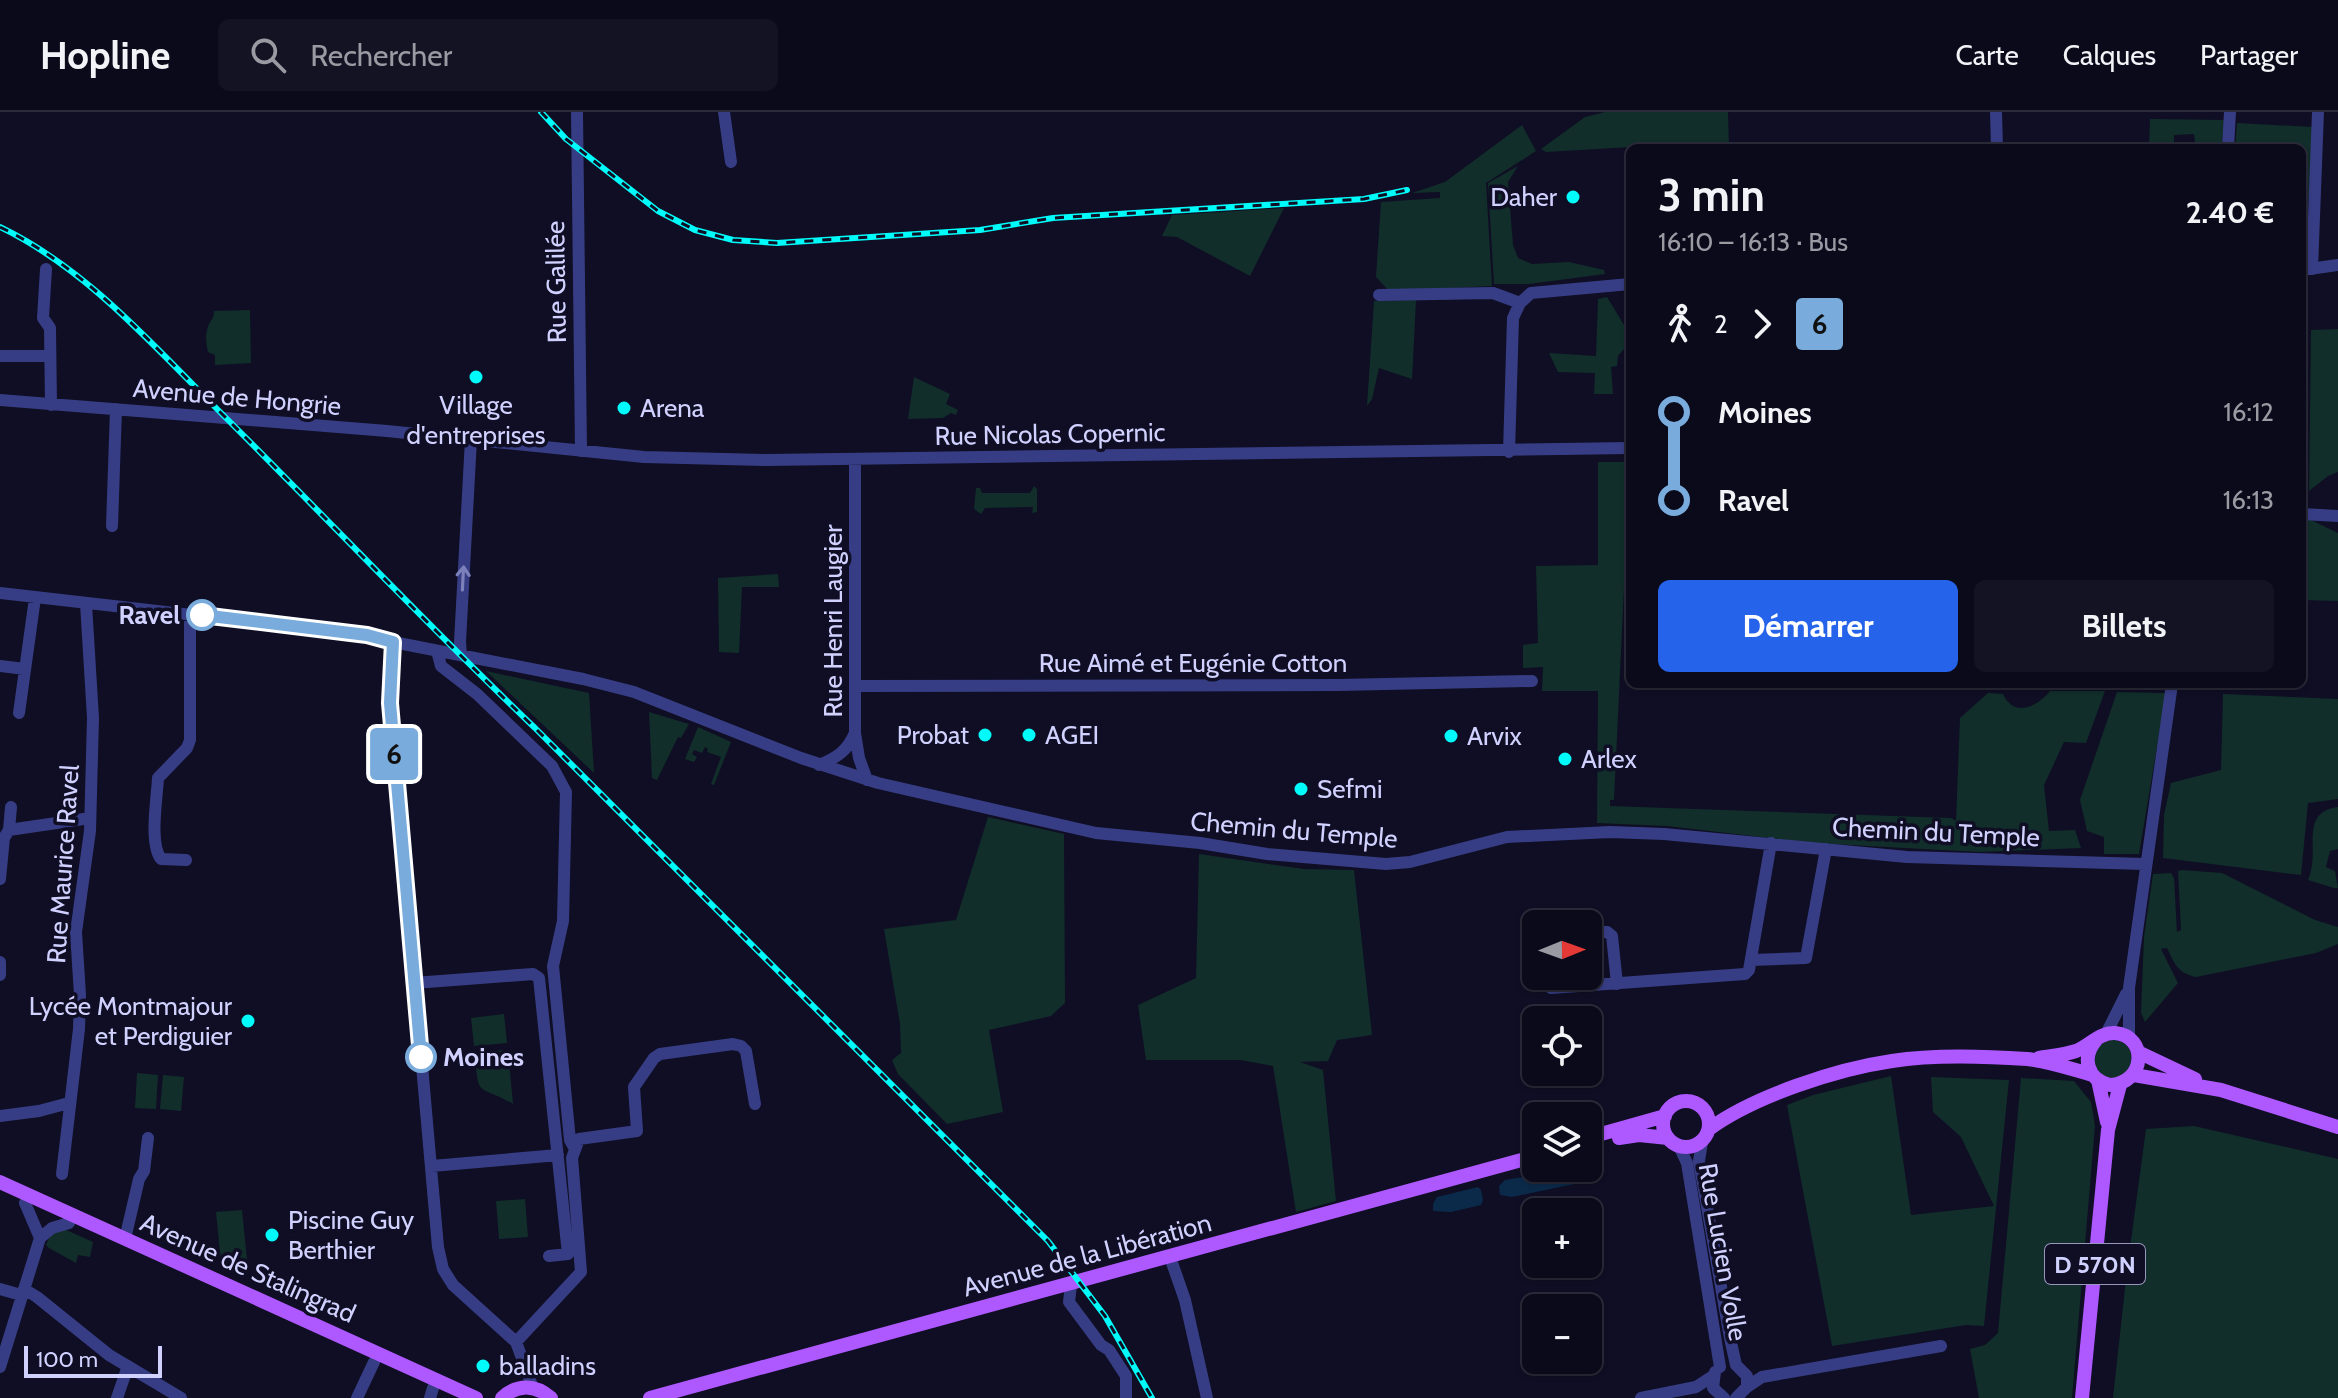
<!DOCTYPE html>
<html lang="fr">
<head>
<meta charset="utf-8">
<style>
	body { margin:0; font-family:Cabin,sans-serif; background:#141324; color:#f1f3f6; height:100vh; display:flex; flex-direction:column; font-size:30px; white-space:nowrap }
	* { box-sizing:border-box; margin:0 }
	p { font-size:26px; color:#9a9aa3 }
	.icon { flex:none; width:44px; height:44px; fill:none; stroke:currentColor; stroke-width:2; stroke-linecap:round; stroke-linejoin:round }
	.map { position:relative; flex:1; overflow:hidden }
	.details { position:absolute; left:1626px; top:32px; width:680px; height:544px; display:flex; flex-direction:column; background:#0b0a1b; border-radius:12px; box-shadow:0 2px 6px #0004,0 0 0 2px #2b2b3a }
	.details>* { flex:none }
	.badge { padding:0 16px; border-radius:6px; font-size:28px; line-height:52px }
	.needle { width:52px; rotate:89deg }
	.tools { position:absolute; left:1522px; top:798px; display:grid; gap:16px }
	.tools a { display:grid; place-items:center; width:80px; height:80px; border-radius:12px; background:#0b0a1b; box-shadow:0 2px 6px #0004,0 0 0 2px #2b2b3a; font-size:40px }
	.scale { position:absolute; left:24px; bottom:20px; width:138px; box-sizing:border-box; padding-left:8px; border:4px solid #d1d1ff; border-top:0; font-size:22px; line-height:28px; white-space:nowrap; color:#d1d1ff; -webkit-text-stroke:6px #0f0e24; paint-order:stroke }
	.map>.badge { position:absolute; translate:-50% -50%; box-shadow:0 0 0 4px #fff }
	.legs { display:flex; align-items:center; gap:12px; height:88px; padding:0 32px; font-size:26px }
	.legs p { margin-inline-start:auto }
	.overview { display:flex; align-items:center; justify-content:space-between; height:136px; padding:0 32px }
	h1 { font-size:44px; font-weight:700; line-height:60px }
	.action { display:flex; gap:16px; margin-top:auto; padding:16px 32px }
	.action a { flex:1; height:92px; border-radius:12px; background:#2563eb; color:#fff; font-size:32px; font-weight:700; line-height:92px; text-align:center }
	.action a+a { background:#141324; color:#f1f3f6 }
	ul { padding:0 32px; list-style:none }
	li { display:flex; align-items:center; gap:28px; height:88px; font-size:30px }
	li i { display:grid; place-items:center; width:12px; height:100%; margin:0 10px; background:currentColor }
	li i::after { content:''; width:20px; height:20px; margin:-10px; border:6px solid; border-radius:50%; background:#0b0a1b }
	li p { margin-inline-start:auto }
	li:first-child i { background:linear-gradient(#0000 50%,currentColor 0) }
	li:last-child i { background:linear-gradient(currentColor 50%,#0000 0) }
	header { display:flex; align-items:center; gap:48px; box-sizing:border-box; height:112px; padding:0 40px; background:#0b0a1b; border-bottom:2px solid #2b2b3a }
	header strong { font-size:38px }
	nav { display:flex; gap:44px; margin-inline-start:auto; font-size:28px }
	.search { width:560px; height:72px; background:#141324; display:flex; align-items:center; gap:20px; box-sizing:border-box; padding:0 28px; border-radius:12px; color:#9a9aa3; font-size:30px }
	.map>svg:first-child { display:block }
	.grass { fill:#112e2a }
	.water { fill:#0b2a4a }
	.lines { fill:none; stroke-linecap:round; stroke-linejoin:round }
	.minor { stroke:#373d84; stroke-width:12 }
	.major { stroke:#ae58ff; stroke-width:14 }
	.rail-casing { stroke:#00fcfa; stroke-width:6 }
	.rail { stroke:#0f0e24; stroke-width:3; stroke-dasharray:9; stroke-linecap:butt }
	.oneway { stroke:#7c80bb }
	.line-1-casing { stroke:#fff; stroke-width:18 }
	.line-1 { stroke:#79acdc; stroke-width:12 }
	.poi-dot { fill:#00fcfa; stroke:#0f0e24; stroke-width:3 }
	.stop-1-dot { fill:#fff; stroke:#79acdc; stroke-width:4 }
	.labels { text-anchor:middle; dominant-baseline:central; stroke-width:7; stroke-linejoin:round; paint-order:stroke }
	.shield { fill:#0f0e24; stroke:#9796bd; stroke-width:2 }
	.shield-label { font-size:24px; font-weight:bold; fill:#d1d1ff }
	.poi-label { font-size:26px; fill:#d1d1ff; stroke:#0f0e24; text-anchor:start }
	.street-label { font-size:26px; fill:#d1d1ff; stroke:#0f0e24 }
	.stop-label { font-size:26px; font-weight:bold; fill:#d1d1ff; stroke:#0f0e24; text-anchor:end }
</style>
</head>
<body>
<header>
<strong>Hopline</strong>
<div class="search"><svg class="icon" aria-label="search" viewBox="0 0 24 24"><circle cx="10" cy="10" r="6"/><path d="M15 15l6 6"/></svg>Rechercher</div>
<nav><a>Carte</a><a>Calques</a><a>Partager</a></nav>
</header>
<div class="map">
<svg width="2338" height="1286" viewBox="0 0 2338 1286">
	<rect width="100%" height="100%" fill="#0f0e24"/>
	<path class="grass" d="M1605,0H1728L1729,36H1669L1665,33L1546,40L1541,37L1585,5Z
		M2150,7L2224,8L2222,36H2206L2195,30L2194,22L2174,23V33L2180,34V36H2149Z
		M2237,11L2313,15L2306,132L2302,143V36H2235Z
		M1522,13L1536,39L1486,71L1492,174L1389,179L1376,165L1381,90L1440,86V80L1412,81L1445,70Z
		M1518,54L1508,70L1513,133L1518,146L1532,152L1569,150L1604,158L1605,162L1529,172H1494L1488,71Z
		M1284,96L1250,164L1177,125L1162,124L1172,103Z
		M1607,185L1624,213L1625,236L1618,244L1617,254L1611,255L1613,282H1594L1595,261L1558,260L1549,241L1596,244L1598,187Z
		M1416,188L1412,267L1379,256L1372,287L1367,294L1374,189Z
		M250,198L251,251L215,253V243L208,240C206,232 205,222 208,215C211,206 214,208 214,199Z
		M2338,217V360L2328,364L2309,379L2311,218Z
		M914,265L950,282L946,292L958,298L956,303L951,301L943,306L908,307Z
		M1598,350H1630V365L1626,366V370L1629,371L1614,688H1610V694L1951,706L1956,709L1960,606L1988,581L2003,582C2014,606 2037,595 2050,579H2105L2086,631L2064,630L2044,673L2049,719L2075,718L2081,736L1979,740L1813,731L1667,714L1597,711L1598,579H1542L1543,555L1523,556V533L1538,531L1536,454L1598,453Z
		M1034,374L1037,377V400L1032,401L1033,395L985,396L981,402L974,397L976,376H980L982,381H1030Z
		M2302,408H2311L2338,421V489L2302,488Z
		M778,462L779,475H742L739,541L719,540L718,466Z
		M486,559L589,581L594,661Z
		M2117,580L2166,581L2139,742H2104V725L2087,719L2080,688Z
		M2223,582L2338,587V687L2308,691L2301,763L2163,746L2164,703L2171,671L2221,658Z
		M649,600L689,612L681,626L678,625L657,668L652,666Z
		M698,615L731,630L714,673L711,672L721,645L707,640L708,637L705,635L702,641L694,638L692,642L697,645L694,650L685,647Z
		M2338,695V737L2330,739L2326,755L2335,759L2338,776H2334L2308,768C2321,739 2298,700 2338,695Z
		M988,705L1064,722L1065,891L1051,904L989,918L1003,1000L947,1012L898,962L892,948L901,941L900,912L884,817L956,808Z
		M1199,742L1304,757L1354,758L1372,923L1337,928L1328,949L1300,950L1323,958L1336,1089L1296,1100L1273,954L1240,948H1146L1138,893L1196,866Z
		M2182,758L2222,761L2315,808L2338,815V832L2316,841L2196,865C2178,861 2175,853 2167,836L2161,837L2178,871L2145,910L2141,901L2144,825L2153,762L2171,761L2174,766L2177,820L2181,818L2178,759Z
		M504,902L507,931L474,934L471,906Z
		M2094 947a19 19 0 1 1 38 0a19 19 0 1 1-38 0Z
		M508,938L513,992C478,971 478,989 475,940Z
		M137,961L158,963L156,997L135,996Z
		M163,963L184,965L181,999L160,997Z
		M1891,964L1911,1103L1994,1094L1961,1025L1933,1000L1931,965L2009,968L1984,1214L1966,1213L1832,1234L1787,993L1813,983Z
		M2021,966L2074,969L2091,990L2095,1014L2072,1286H1979L1970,1237L1985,1233L1998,1221Z
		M2194,1014L2338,1047V1286H2113L2127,1158L2146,1017Z
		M525,1087L528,1125L499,1127L496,1089Z
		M242,1098L247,1148L221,1150L216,1100Z
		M64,1117L93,1130L90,1145L78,1143L76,1151L49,1136L46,1133L51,1121Z"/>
	<path class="water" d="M1573,1057L1580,1064L1579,1071L1512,1085L1500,1083L1499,1074L1505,1068Z
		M1478,1075L1481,1078L1483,1088L1481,1093L1451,1100L1433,1099V1092L1437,1085Z"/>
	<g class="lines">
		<path class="minor" d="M577,0L581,339
			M724,0L731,50
			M1996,0L1997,36
			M2228,36L2230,0
			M46,157L43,206L50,216L51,293
			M2312,157L2318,0
			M2302,158L2338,153
			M1379,183L1493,181L1520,191
			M0,244H50
			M0,288L387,319L644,345L767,348L1630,336
			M1509,340L1513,206L1520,191L1531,181L1630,172
			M2302,402L2338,404
			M112,414L116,297
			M0,481L367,523L393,530L583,567L634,580L801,646L878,671L1096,721L1200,731L1267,742L1386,752L1410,750L1507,725L1610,720L1664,722L1907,745L2145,752
			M393,530L390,591L438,1135L443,1157L453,1173L516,1230L533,1276
			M437,539L441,554L477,582L552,654L566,680L563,809L553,854L570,1028L575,1037
			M461,543L460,530L471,327
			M0,554L25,557
			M855,574L1338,573L1532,569
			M19,601L35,486
			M855,621L859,646L867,668
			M819,653C838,645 847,639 855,621V347
			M9,718L11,695
			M186,748L161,747C149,731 157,687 158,666L187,636L190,628V502
			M0,767L4,726L9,718L90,706
			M1588,820H1607L1612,824L1617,872
			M1751,848L1806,846L1826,737
			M0,850V863
			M1546,864L1551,876L1745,862L1749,858L1771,731
			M414,871L533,862L539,866L568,1142L549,1144
			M2106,922L2126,882
			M2129,927V876L2172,572
			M0,1004L39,999L69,991
			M1702,1030L1699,1049L1730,1226L1736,1253L1747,1264V1275L1736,1286
			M1679,1034L1687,1051L1720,1255
			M432,1054L558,1043
			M62,1062L79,917L80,883L76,820L90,719L93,606L86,492
			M40,1126L52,1116L69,1111
			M125,1127L139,1067L144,1059L148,1026
			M1170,1145L1185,1188L1207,1286
			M1071,1173L1069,1190L1101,1233L1109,1238L1126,1264V1286
			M0,1177L21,1183
			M24,1177L37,1185L109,1243L181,1286
			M516,1230L581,1160L572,1046L579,1027L637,1019L634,975L654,946L660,942L733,932L741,934L746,939L755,992
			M0,1255L40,1126L25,1091
			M1715,1260L1713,1276L1724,1286
			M1747,1275L1762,1265L1941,1234
			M117,1286L128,1254
			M357,1286L374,1250
			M430,1286L433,1276
			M1641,1286L1696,1275L1713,1264"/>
		<path class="major" d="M2138,940L2195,967
			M2039,946C2051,944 2064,943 2076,939C2089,934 2100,920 2115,921C2148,924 2146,971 2110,973C2087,968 2081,945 2096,928
			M2134,963L2221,978L2338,1015
			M2098,968L2107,1010
			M1663 1012a23 23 0 1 1 46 0a23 23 0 1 1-46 0Z
			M1709,1017C1754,984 1837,957 1892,949C1935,942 1984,944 2027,947C2049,949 2071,957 2093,963
			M1619,1026L1639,1023L1668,1026
			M1588,1029L1601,1022L1665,1004
			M0,1070L476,1286
			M502,1286C517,1272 535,1272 551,1286
			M650,1286L1536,1044
			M2082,1286L2108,1018L2120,973"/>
		<g class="rail-casing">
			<path id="rail" d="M541,0L566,27L658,99L695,118L733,128L777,131L980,118L1053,106L1364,87L1407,78
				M0,115C85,156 148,228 213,293C321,400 425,511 535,616L1048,1129L1105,1204L1152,1286"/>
		</g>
		<use href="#rail" class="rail"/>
	</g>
	<defs><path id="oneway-shaft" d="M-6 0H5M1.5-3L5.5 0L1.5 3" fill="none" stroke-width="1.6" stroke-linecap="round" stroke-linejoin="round" transform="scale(2)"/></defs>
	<use class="oneway" href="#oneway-shaft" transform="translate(463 466) rotate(-87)"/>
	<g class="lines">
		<g class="line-1-casing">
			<path id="line-1" d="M202,503L367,523L393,530L390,591L421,945"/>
		</g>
		<use href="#line-1" class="line-1"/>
	</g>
	<g class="poi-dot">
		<circle cx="1573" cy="85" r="8"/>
		<circle cx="476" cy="265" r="8"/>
		<circle cx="624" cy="296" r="8"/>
		<circle cx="985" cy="623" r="8"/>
		<circle cx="1029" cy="623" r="8"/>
		<circle cx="1451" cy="624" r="8"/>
		<circle cx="1565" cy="647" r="8"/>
		<circle cx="1301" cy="677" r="8"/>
		<circle cx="248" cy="909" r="8"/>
		<circle cx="272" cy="1123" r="8"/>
		<circle cx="483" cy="1254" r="8"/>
	</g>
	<g class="stop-1-dot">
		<circle cx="202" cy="503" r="14"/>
		<circle cx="421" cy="945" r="14"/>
	</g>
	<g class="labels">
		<rect class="shield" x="2045" y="1132" width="100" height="40" rx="6"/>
		<g class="shield-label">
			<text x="2095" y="1152">D 570N</text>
		</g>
		<g class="poi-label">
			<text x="1557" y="85" text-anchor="end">Daher</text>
			<text x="476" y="293" text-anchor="middle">Village<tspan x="476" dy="30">d'entreprises</tspan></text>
			<text x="640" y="296">Arena</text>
			<text x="969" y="623" text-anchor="end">Probat</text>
			<text x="1045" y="623">AGEI</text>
			<text x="1467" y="624">Arvix</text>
			<text x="1581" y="647">Arlex</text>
			<text x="1317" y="677">Sefmi</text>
			<text x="232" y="894" text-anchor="end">Lycée Montmajour<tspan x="232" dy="30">et Perdiguier</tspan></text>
			<text x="288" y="1108">Piscine Guy<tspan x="288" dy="30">Berthier</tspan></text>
			<text x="499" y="1254">balladins</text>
		</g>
		<g class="street-label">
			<text transform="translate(556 170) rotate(-91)">Rue Galilée</text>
			<text transform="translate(237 285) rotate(5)">Avenue de Hongrie</text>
			<text transform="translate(1050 322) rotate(-1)">Rue Nicolas Copernic</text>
			<text transform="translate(833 509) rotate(-90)">Rue Henri Laugier</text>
			<text x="1193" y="551">Rue Aimé et Eugénie Cotton</text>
			<text transform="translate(1294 718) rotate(5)">Chemin du Temple</text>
			<text transform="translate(1936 720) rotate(3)">Chemin du Temple</text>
			<text transform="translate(63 752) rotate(-86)">Rue Maurice Ravel</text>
			<text transform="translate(1723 1140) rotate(80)">Rue Lucien Volle</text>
			<text transform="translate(1087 1143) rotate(-15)">Avenue de la Libération</text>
			<text transform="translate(248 1156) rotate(24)">Avenue de Stalingrad</text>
		</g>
		<g class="stop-label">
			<text x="180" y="503">Ravel</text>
			<text x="443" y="945" text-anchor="start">Moines</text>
		</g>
	</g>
</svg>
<div class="tools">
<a><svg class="needle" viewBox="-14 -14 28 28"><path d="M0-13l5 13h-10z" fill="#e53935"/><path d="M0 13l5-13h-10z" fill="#9a9aa3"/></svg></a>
<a><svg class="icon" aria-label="locate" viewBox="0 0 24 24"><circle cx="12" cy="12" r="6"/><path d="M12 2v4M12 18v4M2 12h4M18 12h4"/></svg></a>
<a><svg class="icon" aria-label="layers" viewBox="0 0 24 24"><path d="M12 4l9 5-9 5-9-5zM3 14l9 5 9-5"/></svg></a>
<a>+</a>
<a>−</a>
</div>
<div class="scale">100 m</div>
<b class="badge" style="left:394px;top:642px;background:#79acdc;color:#111">6</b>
<section class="details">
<div class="overview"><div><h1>3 min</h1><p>16:10 – 16:13 · Bus</p></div><b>2.40 €</b></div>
<div class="legs"><svg class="icon" aria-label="walk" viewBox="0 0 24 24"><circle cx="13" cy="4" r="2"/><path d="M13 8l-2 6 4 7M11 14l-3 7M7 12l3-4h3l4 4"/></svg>2<svg class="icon" aria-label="forward" viewBox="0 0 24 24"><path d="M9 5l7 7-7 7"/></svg><b class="badge" style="background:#79acdc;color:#111">6</b></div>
<ul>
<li><i style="color:#79acdc"></i><b>Moines</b><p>16:12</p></li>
<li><i style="color:#79acdc"></i><b>Ravel</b><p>16:13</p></li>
</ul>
<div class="action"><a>Démarrer</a><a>Billets</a></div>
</section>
</div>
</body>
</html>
